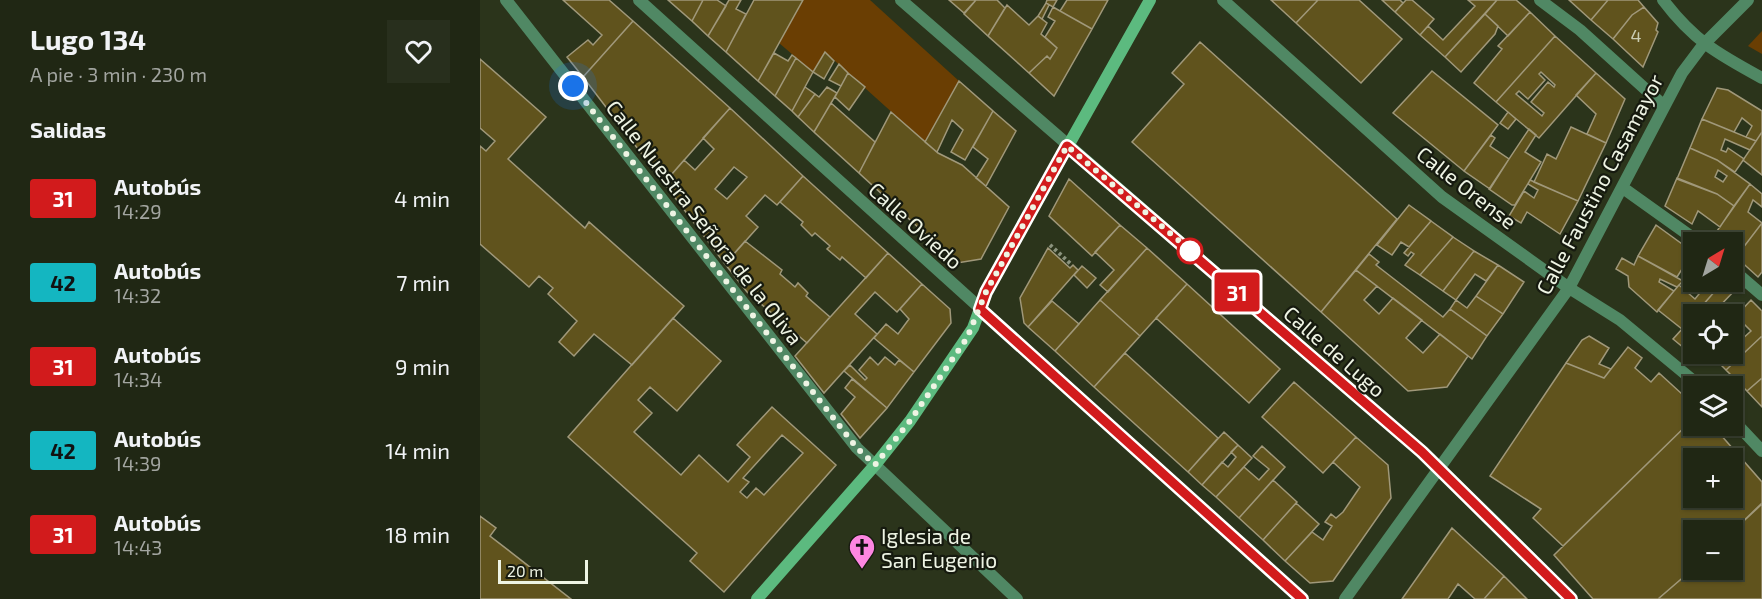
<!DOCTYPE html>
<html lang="es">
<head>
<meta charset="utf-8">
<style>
	body { margin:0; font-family:"Exo 2",sans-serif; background:#282f1d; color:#f1f3f6; height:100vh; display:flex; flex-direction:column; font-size:22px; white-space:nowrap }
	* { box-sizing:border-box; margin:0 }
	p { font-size:20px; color:#a2a5a0 }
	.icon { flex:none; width:33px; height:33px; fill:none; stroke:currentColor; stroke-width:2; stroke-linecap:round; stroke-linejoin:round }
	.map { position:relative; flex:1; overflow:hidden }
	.details { display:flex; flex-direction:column; background:#202714; width:480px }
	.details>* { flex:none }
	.badge { padding:0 12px; border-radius:4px; font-size:21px; line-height:39px }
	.needle { width:39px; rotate:38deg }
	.tools { position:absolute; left:1203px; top:232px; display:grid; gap:12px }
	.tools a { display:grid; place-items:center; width:60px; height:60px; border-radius:0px; background:#202714; box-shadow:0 2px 4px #0004,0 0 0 2px #3d4434; font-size:30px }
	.scale { position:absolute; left:18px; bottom:15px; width:90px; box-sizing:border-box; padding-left:6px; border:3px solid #eef4e4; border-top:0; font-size:16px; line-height:21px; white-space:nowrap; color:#eef4e4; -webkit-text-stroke:4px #161a0f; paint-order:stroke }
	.you { position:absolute; width:30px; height:30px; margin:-15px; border:4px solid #fff; border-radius:50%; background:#1a73e8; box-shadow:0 0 0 9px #1a73e833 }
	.map>.badge { position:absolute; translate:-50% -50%; box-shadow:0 0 0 3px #fff }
	h2 { padding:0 30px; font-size:22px; line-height:54px }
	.round { display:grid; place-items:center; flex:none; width:63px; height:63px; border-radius:0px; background:#282f1d }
	.overview { display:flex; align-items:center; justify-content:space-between; height:102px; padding:0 30px }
	h1 { font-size:28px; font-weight:700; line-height:45px }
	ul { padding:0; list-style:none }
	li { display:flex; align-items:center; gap:18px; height:84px; padding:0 30px }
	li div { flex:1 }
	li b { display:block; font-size:22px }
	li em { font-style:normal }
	li .badge { min-width:66px; font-weight:700; text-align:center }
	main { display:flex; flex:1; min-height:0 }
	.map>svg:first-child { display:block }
	.green { fill:#6a3e03 }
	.building { fill:#60531d; stroke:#a0987a; stroke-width:1.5; fill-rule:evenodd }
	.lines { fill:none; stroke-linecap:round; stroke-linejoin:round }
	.path { stroke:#8b937e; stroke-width:4; stroke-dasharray:3 3; stroke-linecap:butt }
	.street { stroke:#508864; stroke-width:12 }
	.secondary { stroke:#5cba7f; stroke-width:12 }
	.line-casing { stroke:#fff; stroke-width:14 }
	.line { stroke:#d21b1c; stroke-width:9 }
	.walk { stroke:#eef4e4; stroke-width:6; stroke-dasharray:0 10.8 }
	.stop-dot { fill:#fff; stroke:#d21b1c; stroke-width:3 }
	.labels { text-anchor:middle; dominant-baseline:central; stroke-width:4.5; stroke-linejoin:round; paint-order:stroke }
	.number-label { font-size:18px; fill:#caccb2 }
	.street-label { font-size:21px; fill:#eef4e4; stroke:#161a0f }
	.poi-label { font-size:21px; fill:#eef4e4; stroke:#161a0f; text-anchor:start }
</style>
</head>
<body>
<main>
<section class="details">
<div class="overview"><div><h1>Lugo 134</h1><p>A pie · 3 min · 230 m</p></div><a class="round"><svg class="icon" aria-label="heart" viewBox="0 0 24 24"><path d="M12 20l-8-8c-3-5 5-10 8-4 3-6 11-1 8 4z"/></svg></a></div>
<h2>Salidas</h2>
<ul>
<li><span class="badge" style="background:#d21b1c;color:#fff">31</span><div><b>Autobús</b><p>14:29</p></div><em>4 min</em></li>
<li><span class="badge" style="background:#14b6c1;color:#111">42</span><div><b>Autobús</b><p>14:32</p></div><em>7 min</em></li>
<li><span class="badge" style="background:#d21b1c;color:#fff">31</span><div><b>Autobús</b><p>14:34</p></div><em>9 min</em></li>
<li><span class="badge" style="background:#14b6c1;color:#111">42</span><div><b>Autobús</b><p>14:39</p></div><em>14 min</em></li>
<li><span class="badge" style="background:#d21b1c;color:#fff">31</span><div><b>Autobús</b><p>14:43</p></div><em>18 min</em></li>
</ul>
</section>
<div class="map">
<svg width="1282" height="599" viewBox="0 0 1282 599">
	<rect width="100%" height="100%" fill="#2b341b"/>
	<path class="green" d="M323,0H390L479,81L445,142L346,53L333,72L299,43Z
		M1282,31V54L1268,46Z"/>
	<path class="building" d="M83,0H129L153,21L103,77L87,57L108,40L113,45L122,35Z
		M188,0H223L212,21Z
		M223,0H237L246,6L228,36L212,21Z
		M249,0H261L256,9L266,14L246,52L228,36Z
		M274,0H323L278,81L246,52Z
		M469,0H496L484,13Z
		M496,0H517L525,8L508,36L484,14Z
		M567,0H577L573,7L566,3Z
		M587,0H628L612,29L580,11Z
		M791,0H838L816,23Z
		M838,0H879L922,39L881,83L816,23Z
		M902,0H920L923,3L915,12Z
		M926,0H932L954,19L940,35L915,12Z
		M988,0H1017L965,57L940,35L948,26L963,40L995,6Z
		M1017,0H1036L1050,12L1028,36L1005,14Z
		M1089,0H1128L1111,20Z
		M1128,0H1158L1164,7L1152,15L1133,39L1111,20Z
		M566,3L569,5L562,19L558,16Z
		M527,5L549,25L558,16L567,23L561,34L577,48L570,59L567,56L549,73L508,36Z
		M573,7L612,29L574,96L549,73L567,56L570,59L577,48L565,37L575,21L568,17Z
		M1164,7L1178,23L1176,30L1178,32L1163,67L1133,39L1152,15Z
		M1050,12L1075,36L1016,102L994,83L1022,49L1018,46Z
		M1005,14L1018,26L1015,34L981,72L965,57Z
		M153,21L250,108L184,183L103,77Z
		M1075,36L1116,73L1059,138L1016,102ZM1061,72L1075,85L1074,87L1068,82L1051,102L1064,113L1062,116L1036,94L1039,91L1048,99L1065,80L1059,74Z
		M720,42L917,219L841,312L652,142L704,84L692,73Z
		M345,52L354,61L344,79L333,72Z
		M294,53L308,61L312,55L316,58L295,96L278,81Z
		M316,58L333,72L312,111L295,96Z
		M0,59L66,117L28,159L105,228L109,222L204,306L152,365L114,334L94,356L79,342L97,321L68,294L73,288L59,276L49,287L0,244V146L6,151L15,141L0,128Z
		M359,64L368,73L361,86L349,80Z
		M952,71L1018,125L984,171L913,113Z
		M368,73L385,87L369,110L355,97Z
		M1116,73L1145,99L1126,143L1107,134L1116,114L1096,95Z
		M479,81L513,111L485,160L471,152L483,130L472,120L457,152L445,142Z
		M325,87L335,94L318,117L312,111Z
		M347,87L357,93L334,132L318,117L335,94L339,97Z
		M1237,88L1248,90L1282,111V132L1276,141L1266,137L1272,126L1262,118L1254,132L1222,119Z
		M351,103L395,142L379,173L334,132Z
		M250,108L323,176L297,205L285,195L268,214L266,216L278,227L245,264L184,183L204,160L215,170L234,149L223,138ZM254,167L267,177L247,199L235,189Z
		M513,111L536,131L506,186L496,178L508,159L493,147Z
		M411,112L458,153L482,165L529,207L501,259L477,263L379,173Z
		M1028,112L1036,119L1028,129L1020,123Z
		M1222,119L1276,141L1270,150L1245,139L1241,150L1246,152L1248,148L1264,159L1255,172L1237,160L1210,148Z
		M1091,127L1126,143L1098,201L1054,182L1067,154L1076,159Z
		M1049,129L1056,135L1045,152L1061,162L1035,205H1032L1009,189Z
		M1282,132V175L1263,160Z
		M1011,135L1015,138L1010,146L1029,159L1010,189L984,171Z
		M1210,148L1237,160L1270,184L1254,206L1237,194L1197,179ZM1238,170L1247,176L1243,182L1235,177Z
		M323,176L408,253L386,278L362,257L360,260L347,249L350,246L335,233L332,236L321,225L323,222L300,202Z
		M1197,178L1237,194L1254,206L1240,227L1218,211L1212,224L1185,206Z
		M589,179L640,225L612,256L569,216Z
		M1050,180L1098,201L1080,234L1047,212L1041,223L1029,216L1044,191L1054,198L1058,190L1048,184Z
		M1270,184L1282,194V207L1273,200L1268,212L1282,223L1256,257L1252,255V243H1238L1232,238Z
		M929,205L951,221L929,247L921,242L912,255L897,245Z
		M951,221L973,237L940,275L925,265L934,254L931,252L928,256L924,253Z
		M1282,223V272L1278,277L1256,257Z
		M640,225L667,248L628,292L620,285L634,270L615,252Z
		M1176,225L1213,252L1197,277L1158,256Z
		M973,237L994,251L963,291L940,275Z
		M265,241L302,270L300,274L315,287L318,283L328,293L326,296L350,317L327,343L267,292L245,264Z
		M568,248L590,268L593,265L598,270L548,327L544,323L540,298Z
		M667,248L707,284L660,336L620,300Z
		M994,251L1018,265L1006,281L995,274L976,300L963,291Z
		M408,253L442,284L417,312L395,292L375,314L397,334L344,393L315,356Z
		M889,254L899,262L896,265L963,317L970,309L1007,336L992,359L876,270Z
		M1158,256L1203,281L1197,287L1180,279L1179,282L1194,291L1177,312L1149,287L1148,276L1136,269L1142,258L1154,265Z
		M1018,265L1044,282L1023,314L996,296Z
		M602,266L616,278L607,288L594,275Z
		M1214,267V280L1210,277L1205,283L1203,281Z
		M876,270L897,286L884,300L899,314L913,298L942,320L926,338L943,353L960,334L988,356L967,387L928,391L841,312Z
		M1215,282H1243L1202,329L1178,310L1199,285L1215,299L1223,289Z
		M1243,282H1250L1257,288L1234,312L1237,315H1214Z
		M442,284L470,309L471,323L434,372L394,338L406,324L418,334L429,319L420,309Z
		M707,284L800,369L769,403L676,318Z
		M996,296L1023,314L1007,336L970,309L976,300L987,308Z
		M620,300L660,336L614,387L575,351Z
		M1271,300L1282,311V336L1246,370L1230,354H1252V331L1261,340L1271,331L1256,316Z
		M572,301L599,324L575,351L548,327Z
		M1214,316V354H1220L1216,358L1193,339Z
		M193,318L241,361L197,411L170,387L158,400L172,413L154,432L201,475L219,455L248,482L270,457L257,445L292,407L356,465L244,592L210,561L217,553L88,437ZM302,435L323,453L284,495L276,488L267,498L260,492L269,482L263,478Z
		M1109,336L1129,348L1119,364L1131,369L1124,378L1086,363L1102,340Z
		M1282,336V378L1267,391L1246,370Z
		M1148,347L1162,358L1155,368L1171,382L1179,373L1214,405V418L1083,546L1053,518L1061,509L1010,476L1086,363L1124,378Z
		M645,353L738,438L708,472L614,387Z
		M390,357L398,365L405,357L415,365L419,360L434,372L407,408L364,371L370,365L385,380L387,378L379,370Z
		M1282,378V407L1267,391Z
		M372,379L407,408L380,438L361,414L375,397L365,388Z
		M814,382L876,437L843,473L782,417Z
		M1214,418V426H1233L1282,482V503L1252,532L1214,531V568L1178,599H1113L1074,555ZM1214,459H1252V498H1214Z
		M744,432L758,445L722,485L708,472Z
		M876,437L908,465L911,498L853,581L830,583L805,561L832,532L843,540L852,526L845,522L851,514L856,518L863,512L880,487L853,462Z
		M758,445L772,458L736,497L722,485L742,462L748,467L756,457L751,452Z
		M782,446L805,467L759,518L736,497L764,467L779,480L789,469L773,456Z
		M793,480L817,502L783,540L759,518Z
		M816,503L839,524L805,561L783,540Z
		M1282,504V599H1178L1214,568L1252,570V532Z
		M0,516L16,528L10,536L91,599H0Z
		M972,528L1024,576L1004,599H995L978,584L968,599H922Z
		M1024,576L1047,599H1004Z"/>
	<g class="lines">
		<path class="path" d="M570,245L592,265"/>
		<path class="street" d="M26,0L377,448L537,599
			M159,0L822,599
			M421,0L942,452L1019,526L1091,599
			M743,0L962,197L1089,288L1140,320L1221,387
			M1060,0L1100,30L1183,105
			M1183,0C1214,41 1238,54 1282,78
			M1143,188L1220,243
			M1252,269L1282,295
			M1252,419L1282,451
			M865,599L1089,288L1202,73L1223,45L1268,0"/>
		<path class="secondary" d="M277,599L395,465L430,421L493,328L506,292L670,0"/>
	</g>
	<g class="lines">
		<g class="line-casing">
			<path id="line" d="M822,599L500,309L506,292L587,146L942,452L1091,599"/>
		</g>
		<use href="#line" class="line"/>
		<path class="walk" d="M93,86L377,448L395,465L430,421L487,338L506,292L587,146L717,256L710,251"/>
	</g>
	<defs>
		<g id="church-pin" transform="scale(1.35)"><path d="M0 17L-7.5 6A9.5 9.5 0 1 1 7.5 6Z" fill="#fd86e1" stroke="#161a0f"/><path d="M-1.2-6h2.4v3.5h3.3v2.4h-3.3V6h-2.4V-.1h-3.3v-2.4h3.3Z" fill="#111"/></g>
	</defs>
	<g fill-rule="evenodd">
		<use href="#church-pin" x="382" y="547"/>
	</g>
	<circle class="stop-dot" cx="710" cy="251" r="12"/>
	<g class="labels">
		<g class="number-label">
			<text x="1156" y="35">4</text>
		</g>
		<g class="street-label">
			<text transform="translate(1119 184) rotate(-62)">Calle Faustino Casamayor</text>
			<text transform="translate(987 187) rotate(38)">Calle Orense</text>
			<text transform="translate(225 222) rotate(52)">Calle Nuestra Señora de la Oliva</text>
			<text transform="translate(436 225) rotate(42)">Calle Oviedo</text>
			<text transform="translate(855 351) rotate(41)">Calle de Lugo</text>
		</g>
		<g class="poi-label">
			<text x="401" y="535">Iglesia de<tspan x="401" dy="24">San Eugenio</tspan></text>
		</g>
	</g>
</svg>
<div class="tools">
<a><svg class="needle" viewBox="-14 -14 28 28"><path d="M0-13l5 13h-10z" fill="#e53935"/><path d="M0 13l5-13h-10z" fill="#a2a5a0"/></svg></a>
<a><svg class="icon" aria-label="locate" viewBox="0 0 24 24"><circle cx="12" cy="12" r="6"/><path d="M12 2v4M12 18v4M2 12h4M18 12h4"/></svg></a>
<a><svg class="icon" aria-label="layers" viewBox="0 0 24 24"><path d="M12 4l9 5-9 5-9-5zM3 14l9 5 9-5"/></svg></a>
<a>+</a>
<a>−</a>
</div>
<div class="scale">20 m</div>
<div class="you" style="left:93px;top:86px"></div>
<b class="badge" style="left:757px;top:292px;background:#d21b1c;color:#fff">31</b>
</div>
</main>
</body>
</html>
